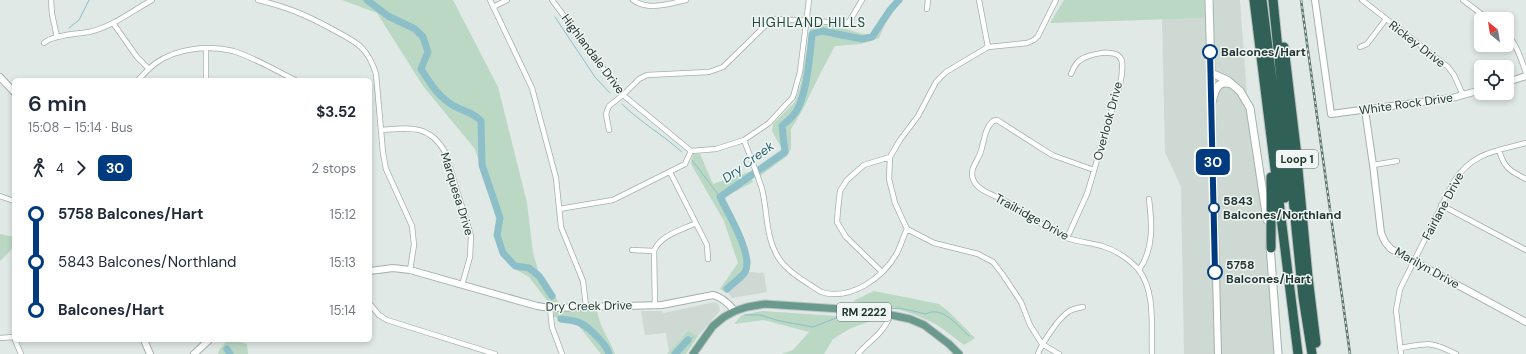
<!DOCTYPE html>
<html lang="en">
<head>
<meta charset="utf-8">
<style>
	body { margin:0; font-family:"DM Sans",sans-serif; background:#f2f2f3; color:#1f2937; height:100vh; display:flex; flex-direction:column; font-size:15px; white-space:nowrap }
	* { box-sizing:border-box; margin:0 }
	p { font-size:13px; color:#747a83 }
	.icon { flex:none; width:22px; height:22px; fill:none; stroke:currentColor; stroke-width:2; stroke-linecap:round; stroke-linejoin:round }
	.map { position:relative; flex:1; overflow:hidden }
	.panel { position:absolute; left:12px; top:78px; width:360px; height:264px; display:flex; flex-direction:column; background:#fff; border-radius:6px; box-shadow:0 2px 6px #0003 }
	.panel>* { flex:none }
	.badge { padding:0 8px; border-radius:6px; font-size:14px; line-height:26px }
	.needle { width:26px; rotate:330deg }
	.buttons { position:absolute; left:1474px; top:12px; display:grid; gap:8px }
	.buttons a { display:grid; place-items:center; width:40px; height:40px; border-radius:6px; background:#fff; box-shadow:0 2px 6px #0003; font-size:20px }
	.map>.badge { position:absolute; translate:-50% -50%; box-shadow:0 0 0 2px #fff }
	.legs { display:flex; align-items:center; gap:6px; height:44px; padding:0 16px; font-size:13px }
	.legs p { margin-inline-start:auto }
	.overview { display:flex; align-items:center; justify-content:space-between; height:68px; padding:0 16px }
	h1 { font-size:22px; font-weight:600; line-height:30px }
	ul { padding:0 16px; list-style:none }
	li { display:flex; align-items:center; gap:14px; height:48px; font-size:15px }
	li i { display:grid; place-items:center; width:6px; height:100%; margin:0 5px; background:currentColor }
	li i::after { content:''; width:10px; height:10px; margin:-5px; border:3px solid; border-radius:50%; background:#fff }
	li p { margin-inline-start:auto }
	li:first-child i { background:linear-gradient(#0000 50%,currentColor 0) }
	li:last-child i { background:linear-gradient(currentColor 50%,#0000 0) }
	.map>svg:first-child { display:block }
	.built { fill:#ced9d4 }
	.green { fill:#bad8c3 }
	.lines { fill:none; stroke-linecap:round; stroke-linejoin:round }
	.stream { stroke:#8dbfc9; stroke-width:1 }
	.river { stroke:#8dbfc9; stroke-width:7 }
	.minor-casing { stroke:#a3b0ac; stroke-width:6 }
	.tertiary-casing { stroke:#a3b0ac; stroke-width:8 }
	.secondary-casing { stroke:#a0b4ac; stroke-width:9 }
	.primary-casing { stroke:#bdc3c2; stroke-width:9 }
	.motorway-casing { stroke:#bdc3c2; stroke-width:11 }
	.minor { stroke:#fff; stroke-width:4.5 }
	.tertiary { stroke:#fff; stroke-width:6 }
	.secondary { stroke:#fff; stroke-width:7 }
	.primary { stroke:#699a8d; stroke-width:7 }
	.motorway { stroke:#316057; stroke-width:9 }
	.rail-casing { stroke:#5d736d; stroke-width:2.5 }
	.rail { stroke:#f0f6f3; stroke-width:1; stroke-dasharray:3; stroke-linecap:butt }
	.line-1-casing { stroke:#fff; stroke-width:9 }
	.line-1 { stroke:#003b80; stroke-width:6 }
	.stop-1-dot { fill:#fff; stroke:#003b80; stroke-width:2 }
	.labels { text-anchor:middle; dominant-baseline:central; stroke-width:3; stroke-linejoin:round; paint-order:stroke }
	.shield { fill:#f0f6f3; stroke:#60706c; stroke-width:1 }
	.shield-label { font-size:11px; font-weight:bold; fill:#223732 }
	.street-label { font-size:12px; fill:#223732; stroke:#f0f6f3 }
	.stop-label { font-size:12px; font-weight:bold; fill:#223732; stroke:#f0f6f3; text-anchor:start }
	.neighbourhood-label { font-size:13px; letter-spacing:1px; fill:#21473e; stroke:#f0f6f3 }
	.water-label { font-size:13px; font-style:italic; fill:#23606d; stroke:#f0f6f3 }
</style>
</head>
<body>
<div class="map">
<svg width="1526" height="354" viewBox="0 0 1526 354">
	<rect width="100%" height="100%" fill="#e0e9e5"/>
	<path class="built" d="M1204,0H1240L1247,94L1266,227L1276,354H1184L1181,187L1165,152L1162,19L1204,18Z
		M749,272L764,273L767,292L732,298L728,293Z
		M715,302L719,305L720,311L698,336L687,330L669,352L666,333L645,335L641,311H662L663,313Z"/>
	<path class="green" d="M342,0H453L498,87L527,203L533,253L538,270L547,281L558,302H548L529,277L515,269L501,256L495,237L496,217L475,149L423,86L377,13Z
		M895,0H902L886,22L879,38L861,44L835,46L821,72L802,111L791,129V149L787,156L760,176L757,167L782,149L772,131L773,124L795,102L801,83L811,25C820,25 830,26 839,27C850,29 860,35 870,34Z
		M1064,0H1204V18L1050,23Z
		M693,154H700L713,184L749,172L753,182L725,197L751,261L749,272L728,293L720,289L738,263L724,221L691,164Z
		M0,234L14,237V247L0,261Z
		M874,291L939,304L948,311L975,338L964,345C952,336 940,325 925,319C903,308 877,306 853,301Z
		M554,310L597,311C600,329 609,338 615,354H601L578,325L554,317Z
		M762,311L836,316L874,320L851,328L833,339L824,354H781L793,350L809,332L764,320L734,324L742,315Z
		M688,330L698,336L686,354H667Z
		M227,341H237L247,344L248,354H218L220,349Z"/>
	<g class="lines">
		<path class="stream" d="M555,17L595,77L610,93
			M69,28L79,20L89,0
			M622,104C640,122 663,135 682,152
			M692,160L720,197
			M887,309L900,308L926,314C942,305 958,326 969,336
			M745,315H760L780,321L813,327L836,318L873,320
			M688,340L693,337"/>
		<path class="river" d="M367,0L388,16L415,29L423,37L428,52L421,69C430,83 439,98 454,106C463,111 474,113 481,121L482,165L500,218L497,235L503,253L515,266L529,268L539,276L552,296
			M727,289C732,284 741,278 745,272C754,256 728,213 720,197L785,152L782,126C786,122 792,118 795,113C807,97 810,54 812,34L822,31L862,39L872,37L890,10L899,0
			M561,319C567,320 575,320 580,323C589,327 607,345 609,354
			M227,349L230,354
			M675,354L688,340"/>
		<g class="minor-casing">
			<path id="minor" d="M51,0L52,14L57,37
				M258,0C287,7 304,14 330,28C341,34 352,39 361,47C369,55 373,64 376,74L383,153L386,169L412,226L414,245L410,270
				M490,0L532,88L556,178L561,227L583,281L586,306
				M552,0L623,95L691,151
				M633,0C648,11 669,4 686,0
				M979,0L988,47
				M1056,0L1038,36L1034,40L1027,43L988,47L946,72L936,82L918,116L900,140L890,157L889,179L895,203L907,229L934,243L978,254L993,262L1003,275L1021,302L1030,325L1042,344L1059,354
				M1362,0L1448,67L1454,75L1463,95
				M1463,0L1488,19
				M493,7L507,0
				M927,9L928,0
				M113,23L137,57L149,69
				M1507,34C1517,45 1521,59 1526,73
				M44,43C52,35 78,34 89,32C112,27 132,11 152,0
				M1360,47L1367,44L1386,19
				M206,49V80
				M138,80C144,74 149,68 156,63C177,48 209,45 233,51C253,57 277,71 295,80
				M381,130C410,128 429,124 445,152L471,236L470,257L462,285
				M609,130L606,114L609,106L623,95L639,79L647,75L709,72L723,67L770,21L776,19L846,23L849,22L862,0
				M744,140C750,156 757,173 762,189C768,213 765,239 780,260C789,273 808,283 821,292C851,301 883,278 897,253C901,245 903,237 907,229
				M1499,150C1504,168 1510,171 1526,179
				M1373,165L1397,161
				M1094,170L1052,155L997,120L993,121C985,128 984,141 981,151C978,161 969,169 973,179C977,191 995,195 1005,201C1026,212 1045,229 1067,238C1079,242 1091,243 1102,246C1115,250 1129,259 1138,269C1156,291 1151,327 1152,354
				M670,172L707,245L708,259
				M0,196L14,201
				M1441,205L1526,250
				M559,209L613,200L685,164L691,151L716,149L744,140L769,123L793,97L800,72L809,0
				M1067,238L1087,194L1091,181C1097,161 1102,140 1109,119C1114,102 1124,81 1122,62C1120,46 1087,54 1079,61C1075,64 1073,69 1071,74
				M632,250L654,251
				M1139,270C1154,249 1152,224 1149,199
				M882,272L846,237L837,222L838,209L840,191L847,180L864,165L890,157
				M370,304L379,315L387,320L495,354
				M655,306L654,251C660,235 682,230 696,223
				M550,308L552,327L562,354
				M0,338L14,337
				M15,340L21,354
				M1400,348C1428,343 1431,341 1456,354
				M858,354C872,338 881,336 891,315
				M1038,354C1042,343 1058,319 1068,312C1072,309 1077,308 1083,307
				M1401,354L1396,310L1400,289L1453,183C1471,153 1495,151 1526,143"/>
		</g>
		<g class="tertiary-casing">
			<path id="tertiary" d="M1315,0L1331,114L1452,98L1481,90
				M1211,73L1218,354
				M0,77L14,92
				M1507,82L1526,76
				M1365,110L1373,165L1381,233L1385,242L1391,249L1526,322
				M370,271L393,268L410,270L537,306L550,308L662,305L713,295C722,297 729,304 735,311
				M144,340L150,354
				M194,354L209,340"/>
		</g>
		<g class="secondary-casing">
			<path id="secondary" d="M1209,0L1211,73L1227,80L1233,85L1240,91L1250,108L1267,220
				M1212,102C1215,91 1217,79 1231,84
				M1270,245L1278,354"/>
		</g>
		<g class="primary-casing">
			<path id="primary" d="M693,354L713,326L724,317L735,311L747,307L765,304L841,309L891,315L910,319L924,325L949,344L959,354"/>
		</g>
		<g class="motorway-casing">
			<path id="motorway" d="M1254,0L1298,354
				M1262,0L1274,96L1285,198
				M1273,0L1303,297L1312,354
				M1284,47L1296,148L1308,277L1316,343
				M1271,248V177"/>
		</g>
		<use href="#minor" class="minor"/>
		<use href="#tertiary" class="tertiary"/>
		<use href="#secondary" class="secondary"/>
		<use href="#primary" class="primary"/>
		<use href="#motorway" class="motorway"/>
		<g class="rail-casing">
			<path id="rail" d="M1301,0L1350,354"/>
		</g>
		<use href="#rail" class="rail"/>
	</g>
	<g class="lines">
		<g class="line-1-casing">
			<path id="line-1" d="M1210,52L1215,272"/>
		</g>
		<use href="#line-1" class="line-1"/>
	</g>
	<g class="stop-1-dot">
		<circle cx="1210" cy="52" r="7"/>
		<circle cx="1214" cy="208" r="5"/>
		<circle cx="1215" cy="272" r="7"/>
	</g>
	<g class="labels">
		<g class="shield">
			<rect x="1276" y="150" width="42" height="18" rx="3"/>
			<rect x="837" y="303" width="54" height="18" rx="3"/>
		</g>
		<g class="shield-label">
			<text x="1297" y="159">Loop 1</text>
			<text x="864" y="312">RM 2222</text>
		</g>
		<g class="street-label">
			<text transform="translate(1417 44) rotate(38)">Rickey Drive</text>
			<text transform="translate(593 54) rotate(53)">Highlandale Drive</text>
			<text transform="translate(1406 104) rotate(-8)">White Rock Drive</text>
			<text transform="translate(1108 121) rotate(-75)">Overlook Drive</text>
			<text transform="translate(457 194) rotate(73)">Marquesa Drive</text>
			<text transform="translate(1443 206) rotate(-62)">Fairlane Drive</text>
			<text transform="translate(1032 217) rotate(29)">Trailridge Drive</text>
			<text transform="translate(1427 268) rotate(29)">Marilyn Drive</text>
			<text transform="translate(589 306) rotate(-1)">Dry Creek Drive</text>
		</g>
		<g class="stop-label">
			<text x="1221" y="52">Balcones/Hart</text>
			<text x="1223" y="201">5843<tspan x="1223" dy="14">Balcones/Northland</tspan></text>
			<text x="1226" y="265">5758<tspan x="1226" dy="14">Balcones/Hart</tspan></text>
		</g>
		<g class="neighbourhood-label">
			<text x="809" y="22">HIGHLAND HILLS</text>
		</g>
		<g class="water-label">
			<text transform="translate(748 162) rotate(-36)">Dry Creek</text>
		</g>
	</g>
</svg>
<div class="buttons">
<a><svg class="needle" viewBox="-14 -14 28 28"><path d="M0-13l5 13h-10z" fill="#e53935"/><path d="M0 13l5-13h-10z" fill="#747a83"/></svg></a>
<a><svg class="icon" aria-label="locate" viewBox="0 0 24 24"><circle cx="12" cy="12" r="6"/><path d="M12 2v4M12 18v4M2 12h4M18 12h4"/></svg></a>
</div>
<b class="badge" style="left:1213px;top:162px;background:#003b80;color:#fff">30</b>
<section class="panel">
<div class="overview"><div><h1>6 min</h1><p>15:08 – 15:14 · Bus</p></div><b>$3.52</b></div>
<div class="legs"><svg class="icon" aria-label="walk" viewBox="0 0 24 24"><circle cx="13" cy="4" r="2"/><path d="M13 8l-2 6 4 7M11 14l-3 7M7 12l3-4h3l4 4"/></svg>4<svg class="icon" aria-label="forward" viewBox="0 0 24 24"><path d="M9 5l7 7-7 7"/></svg><b class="badge" style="background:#003b80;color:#fff">30</b><p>2 stops</p></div>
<ul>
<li><i style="color:#003b80"></i><b>5758 Balcones/Hart</b><p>15:12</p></li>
<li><i style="color:#003b80"></i><span>5843 Balcones/Northland</span><p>15:13</p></li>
<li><i style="color:#003b80"></i><b>Balcones/Hart</b><p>15:14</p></li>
</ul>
</section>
</div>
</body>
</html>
